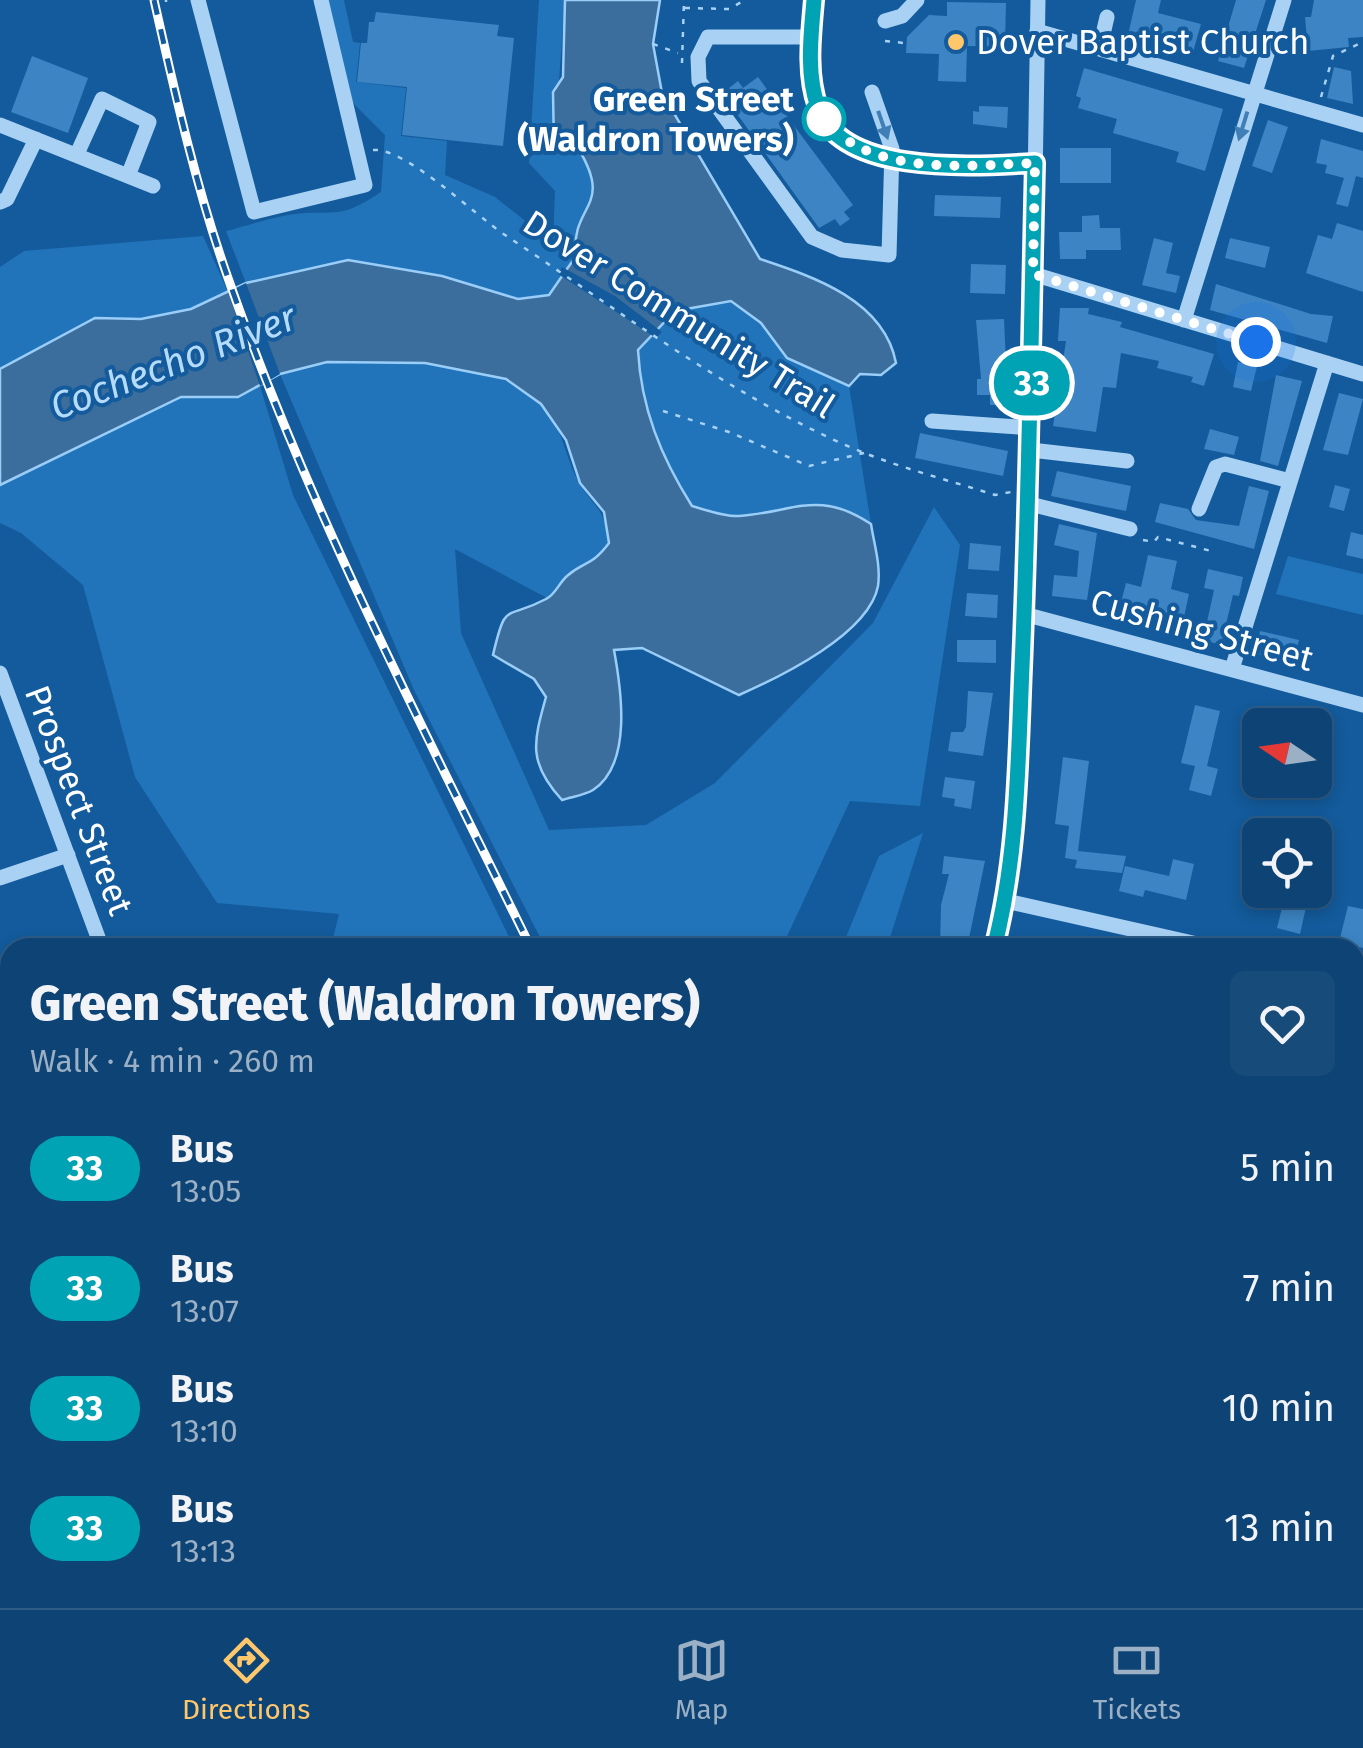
<!DOCTYPE html>
<html lang="en">
<head>
<meta charset="utf-8">
<style>
	body { margin:0; font-family:"Fira Sans",sans-serif; background:#174b7a; color:#f1f3f6; height:100vh; display:flex; flex-direction:column; font-size:38px; white-space:nowrap }
	* { box-sizing:border-box; margin:0 }
	p { font-size:32px; color:#9bb0c5 }
	.icon { flex:none; width:55px; height:55px; fill:none; stroke:currentColor; stroke-width:2; stroke-linecap:round; stroke-linejoin:round }
	.map { position:relative; flex:1; overflow:hidden }
	.panel { position:absolute; left:0px; top:938px; width:1365px; height:672px; display:flex; flex-direction:column; background:#0e4475; border-radius:30px 30px 0 0; box-shadow:0 5px 15px #0003,0 0 0 2px #2e5c87 }
	.panel>* { flex:none }
	.badge { padding:0 20px; border-radius:32px; font-size:35px; line-height:65px }
	.needle { width:65px; rotate:283deg }
	.fabs { position:absolute; left:1242px; top:708px; display:grid; gap:20px }
	.fabs a { display:grid; place-items:center; width:90px; height:90px; border-radius:15px; background:#0e4475; box-shadow:0 5px 15px #0003,0 0 0 2px #2e5c87; font-size:50px }
	.you { position:absolute; width:50px; height:50px; margin:-25px; border:8px solid #fff; border-radius:50%; background:#1a73e8; box-shadow:0 0 0 15px #1a73e833 }
	.map>.badge { position:absolute; translate:-50% -50%; box-shadow:0 0 0 5px #fff }
	.round { display:grid; place-items:center; flex:none; width:105px; height:105px; border-radius:15px; background:#174b7a }
	.summary { display:flex; align-items:center; justify-content:space-between; height:170px; padding:0 30px }
	h1 { font-size:48px; font-weight:800; line-height:75px }
	ul { padding:0; list-style:none }
	li { display:flex; align-items:center; gap:30px; height:120px; padding:0 30px }
	li div { flex:1 }
	li b { display:block; font-size:38px }
	li em { font-style:normal }
	li .badge { min-width:110px; font-weight:700; text-align:center }
	.dock { display:flex; justify-content:space-around; align-items:center; height:140px; border-top:2px solid #2e5c87; background:#0e4475; font-size:28px; color:#9bb0c5 }
	.dock a { display:grid; justify-items:center; gap:5px }
	.dock .selected { color:#ffc76b }
	.map>svg:first-child { display:block }
	.green { fill:#2274ba }
	.water { fill:#3b6e9d; stroke:#9acdf7; stroke-width:2.5 }
	.pier { fill:#135b9c }
	.building { fill:#3c84c3 }
	.lines { fill:none; stroke-linecap:round; stroke-linejoin:round }
	.path { stroke:#a8d1f4; stroke-width:2.5; stroke-dasharray:5 8; stroke-linecap:butt }
	.minor { stroke:#a8d1f4; stroke-width:15 }
	.rail-casing { stroke:#fff; stroke-width:9 }
	.rail { stroke:#135b9c; stroke-width:5; stroke-dasharray:15; stroke-linecap:butt }
	.oneway { fill:#407eb6 }
	.line-casing { stroke:#fff; stroke-width:22 }
	.line { stroke:#00a3b4; stroke-width:15 }
	.walk { stroke:#fff; stroke-width:10; stroke-dasharray:0 18 }
	.poi-dot { fill:#ffc76b; stroke:#135b9c; stroke-width:4 }
	.stop-dot { fill:#fff; stroke:#00a3b4; stroke-width:5 }
	.labels { text-anchor:middle; dominant-baseline:central; stroke-width:8; stroke-linejoin:round; paint-order:stroke }
	.poi-label { font-size:35px; fill:#fff; stroke:#135b9c; text-anchor:start }
	.stop-label { font-size:35px; font-weight:bold; fill:#fff; stroke:#135b9c; text-anchor:end }
	.street-label { font-size:35px; fill:#fff; stroke:#135b9c }
	.water-label { font-size:38px; font-style:italic; fill:#b5dbfa; stroke:#135b9c }
</style>
</head>
<body>
<div class="map">
<svg width="1363" height="1608" viewBox="0 0 1363 1608">
	<rect width="100%" height="100%" fill="#135b9c"/>
	<path class="green" d="M327,0H344L353,42L360,43L356,82L406,88L401,136L447,141L445,175L495,197L553,243L555,191L529,163L539,0H565L554,148H577C615,209 570,203 576,256L549,295L518,299L442,276L348,260L246,283L226,231C251,225 280,214 306,213C345,212 345,215 381,192L385,135L347,97Z
		M203,236L228,292L191,309L142,319L94,318L0,369V267L24,251Z
		M732,300L761,323L787,358L849,386L871,524C818,489 795,512 739,516C725,517 707,510 692,506C661,457 641,408 638,350L675,311Z
		M327,362C394,363 487,353 540,403C564,426 564,458 580,484C598,513 603,505 609,544C589,570 571,571 549,599L455,549L461,633L549,830L646,825L715,783L873,623L934,507L960,545L920,806L850,801L782,947H545L414,690L280,374Z
		M260,386L293,495L514,947H331L339,914L217,903L135,777L83,585L21,533L0,523V485L181,397H238Z
		M1288,556L1363,574V615L1276,594Z
		M923,833L887,947H842L879,856Z
		M10,1031V1600H182L185,1608H0V1034Z
		M773,1600H843L848,1608H763Z
		M867,1600H927L930,1608H871Z
		M1257,1600H1320L1321,1608H1255Z"/>
	<path class="water" d="M565,0H660L653,44L662,93L760,259C814,277 884,300 896,363L881,375L860,374L849,386L787,358L761,323L731,301L675,311L638,350C641,408 661,457 692,506C706,510 725,517 739,516C795,512 818,489 871,524C874,544 881,565 878,586C869,634 780,677 739,695L642,648L614,650C621,688 633,764 593,790C585,795 571,797 562,800C528,763 533,743 546,697L534,679L493,655C506,599 505,621 546,599C555,595 559,583 567,576C584,561 591,567 609,543L604,512L580,483L566,440L541,404L506,379L425,363L327,362L280,374L238,397H181L0,485V369L95,318L141,319L191,309L246,283L348,260L442,276L518,299L549,295L576,256C570,203 615,209 578,148H554L553,92L563,77Z"/>
	<path class="pier" d="M562,267L615,296L662,332L656,338L558,274Z
		M246,283L280,374L260,386L228,292Z"/>
	<path class="building" d="M1136,0H1161L1158,13L1201,24L1193,52L1128,35Z
		M1236,0H1266L1244,68L1218,61Z
		M1314,0H1363V37L1348,38L1349,47L1308,51L1305,17H1311Z
		M947,2L1006,3L1005,47L967,46L966,82L938,81L939,54L906,53L907,37L929,15L947,16Z
		M376,12L499,25L497,36L514,38L503,146L402,135L407,87L357,82L361,43H367L369,22H374Z
		M32,56L88,78L68,133L11,112Z
		M1334,67L1351,71L1353,104L1327,98Z
		M1084,68L1223,109L1205,171L1176,162L1179,152L1113,133L1117,119L1078,108L1081,98L1076,96Z
		M758,77L853,205L844,212L850,219L840,226L835,219L819,228L727,100L734,95L729,88L738,81L743,88Z
		M979,106L1008,107L1007,128L973,124V111L979,112Z
		M1268,120L1288,127L1272,173L1252,166Z
		M1321,139L1363,151V178L1356,176L1348,207L1336,204L1344,178L1325,173L1327,165L1316,163Z
		M1060,148H1111V183H1060Z
		M935,195L1001,197L1000,218L934,216Z
		M1099,215L1100,228H1120L1121,250H1086V259H1060L1059,232H1082V216Z
		M1337,223L1363,231V292L1306,273L1318,235L1332,239Z
		M1154,238L1173,243L1166,273L1180,276L1176,293L1142,285Z
		M1230,238L1270,247L1265,268L1225,258Z
		M971,264L1006,265L1005,294L970,293Z
		M1216,284L1311,314L1333,316L1327,343L1210,310Z
		M1060,308H1089L1088,314L1122,322L1120,327L1214,354L1204,386L1191,382L1193,377L1157,368L1159,361L1121,353L1116,388L1103,387L1096,432L1053,426L1066,341H1058Z
		M1004,319L1008,405H990V395H977V379H981L976,320Z
		M1238,362L1257,366L1251,391L1233,387Z
		M1276,375L1302,381L1278,466L1260,461Z
		M1339,393L1363,399L1348,455L1323,450Z
		M1210,429L1239,437L1234,455L1204,449Z
		M920,433L1008,451L1003,476L915,458Z
		M1057,471L1131,486L1126,511L1051,496Z
		M1335,485L1350,489L1344,511L1329,507Z
		M1249,486L1269,491L1254,549L1155,522L1160,503L1188,509L1196,520L1239,526Z
		M1059,524L1097,533L1087,600L1052,596L1054,575L1077,577L1079,551L1054,545Z
		M1351,532L1363,535V559L1346,555Z
		M970,543L1001,546L999,571L968,569Z
		M1148,555L1177,561L1171,589L1189,594L1181,631L1118,614L1126,583L1141,587Z
		M1208,569L1243,577L1239,596L1233,595L1221,645L1203,640L1214,590L1204,588Z
		M967,593L998,595L997,618L965,616Z
		M1260,631L1299,640L1293,662L1255,654Z
		M957,640H996V663L957,662Z
		M968,691L993,693L983,756L948,751L951,732H963L966,727Z
		M1195,705L1220,711L1207,766L1218,769L1211,796L1189,790L1195,766L1181,763Z
		M1063,757L1089,761L1078,851L1126,856L1122,873L1075,868L1077,860L1065,858L1069,826L1055,824Z
		M945,777L975,781L971,809L954,806L955,799L942,797Z
		M944,856L985,861L967,948H940L941,905L949,874H942Z
		M1173,859L1194,864L1186,900L1145,890L1143,897L1119,891L1125,866L1169,876Z
		M1286,892L1308,898L1300,934L1277,928Z
		M1348,906L1363,909V948L1339,942Z"/>
	<g class="lines">
		<path class="path" d="M166,0V2
			M685,8L729,9L745,0
			M885,41L904,43
			M653,44L678,53
			M682,63L684,0
			M1321,97L1333,56L1363,42
			M373,150C405,147 475,215 505,235C614,307 724,391 843,444C892,466 945,479 995,495L1011,492
			M663,411L729,432L809,466L864,453
			M1143,540L1154,542L1158,537L1211,551"/>
		<path class="minor" d="M198,0L254,212L365,185L321,0
			M814,0C811,35 804,82 821,114C852,176 976,166 1035,163
			M885,21L902,16L917,0
			M1037,31L1363,125
			M811,37H708L698,57L699,81L812,237L842,250L889,255L892,149L872,92
			M1100,47L1107,17
			M0,125L153,186
			M77,154L102,99L149,122L128,176
			M0,202L7,199L36,139
			M1033,274L1363,374
			M1184,320L1284,0
			M932,421L1032,428
			M1031,450L1127,461
			M1030,504L1130,529
			M1199,509L1216,467L1225,464L1290,481
			M1024,614L1363,705
			M1232,669L1327,363
			M0,673L102,948
			M0,878L68,855
			M1006,901L1215,948
			M994,948L1013,855L1030,492L1038,0
			M1355,978L1363,980
			M1355,1252L1363,1254
			M1355,1373L1363,1328
			M1355,1519L1363,1518
			M346,1600L349,1608
			M623,1600L627,1608
			M962,1600V1608
			M716,1608L728,1600"/>
		<g class="rail-casing">
			<path id="rail" d="M154,0C175,93 196,188 228,278C309,510 423,727 531,948
				M855,1600L860,1608"/>
		</g>
		<use href="#rail" class="rail"/>
	</g>
	<defs><path id="oneway-solid" d="M-6-.8H1V-3.2L6.5 0L1 3.2V.8H-6Z" transform="scale(2.5)"/></defs>
	<g class="oneway">
		<use href="#oneway-solid" transform="translate(883 125) rotate(71)"/>
		<use href="#oneway-solid" transform="translate(1243 126) rotate(107)"/>
	</g>
	<g class="lines">
		<g class="line-casing">
			<path id="line" d="M814,0C811,35 806,74 818,107C841,177 976,166 1035,163C1031,331 1029,499 1022,667C1018,761 1018,856 994,948"/>
		</g>
		<use href="#line" class="line"/>
		<path class="walk" d="M824,119L819,111C860,178 966,166 1035,163L1033,274L1256,342"/>
	</g>
	<circle class="poi-dot" cx="956" cy="42" r="10"/>
	<circle class="stop-dot" cx="824" cy="119" r="20"/>
	<g class="labels">
		<g class="poi-label">
			<text x="976" y="42">Dover Baptist Church</text>
		</g>
		<g class="stop-label">
			<text x="794" y="99">Green Street<tspan x="794" dy="40">(Waldron Towers)</tspan></text>
		</g>
		<g class="street-label">
			<text transform="translate(679 314) rotate(32)">Dover Community Trail</text>
			<text transform="translate(1202 630) rotate(15)">Cushing Street</text>
			<text transform="translate(79 800) rotate(69)">Prospect Street</text>
		</g>
		<g class="water-label">
			<text transform="translate(173 362) rotate(-21)">Cochecho River</text>
		</g>
	</g>
</svg>
<div class="fabs">
<a><svg class="needle" viewBox="-14 -14 28 28"><path d="M0-13l5 13h-10z" fill="#e53935"/><path d="M0 13l5-13h-10z" fill="#9bb0c5"/></svg></a>
<a><svg class="icon" aria-label="locate" viewBox="0 0 24 24"><circle cx="12" cy="12" r="6"/><path d="M12 2v4M12 18v4M2 12h4M18 12h4"/></svg></a>
</div>
<div class="you" style="left:1256px;top:342px"></div>
<b class="badge" style="left:1032px;top:383px;background:#00a3b4;color:#fff">33</b>
<section class="panel">
<div class="summary"><div><h1>Green Street (Waldron Towers)</h1><p>Walk · 4 min · 260 m</p></div><a class="round"><svg class="icon" aria-label="heart" viewBox="0 0 24 24"><path d="M12 20l-8-8c-3-5 5-10 8-4 3-6 11-1 8 4z"/></svg></a></div>
<ul>
<li><span class="badge" style="background:#00a3b4;color:#fff">33</span><div><b>Bus</b><p>13:05</p></div><em>5 min</em></li>
<li><span class="badge" style="background:#00a3b4;color:#fff">33</span><div><b>Bus</b><p>13:07</p></div><em>7 min</em></li>
<li><span class="badge" style="background:#00a3b4;color:#fff">33</span><div><b>Bus</b><p>13:10</p></div><em>10 min</em></li>
<li><span class="badge" style="background:#00a3b4;color:#fff">33</span><div><b>Bus</b><p>13:13</p></div><em>13 min</em></li>
</ul>
</section>
</div>
<nav class="dock">
<a class="selected"><svg class="icon" aria-label="directions" viewBox="0 0 24 24"><path d="M12 3l9 9-9 9-9-9zM9 14v-3h6M13 9l2 2-2 2"/></svg>Directions</a>
<a><svg class="icon" aria-label="map" viewBox="0 0 24 24"><path d="M3 6l6-2 6 2 6-2v14l-6 2-6-2-6 2zM9 4v14M15 6v14"/></svg>Map</a>
<a><svg class="icon" aria-label="tickets" viewBox="0 0 24 24"><path d="M3 7h18v10H3zM15 7v10"/></svg>Tickets</a>
</nav>
</body>
</html>
